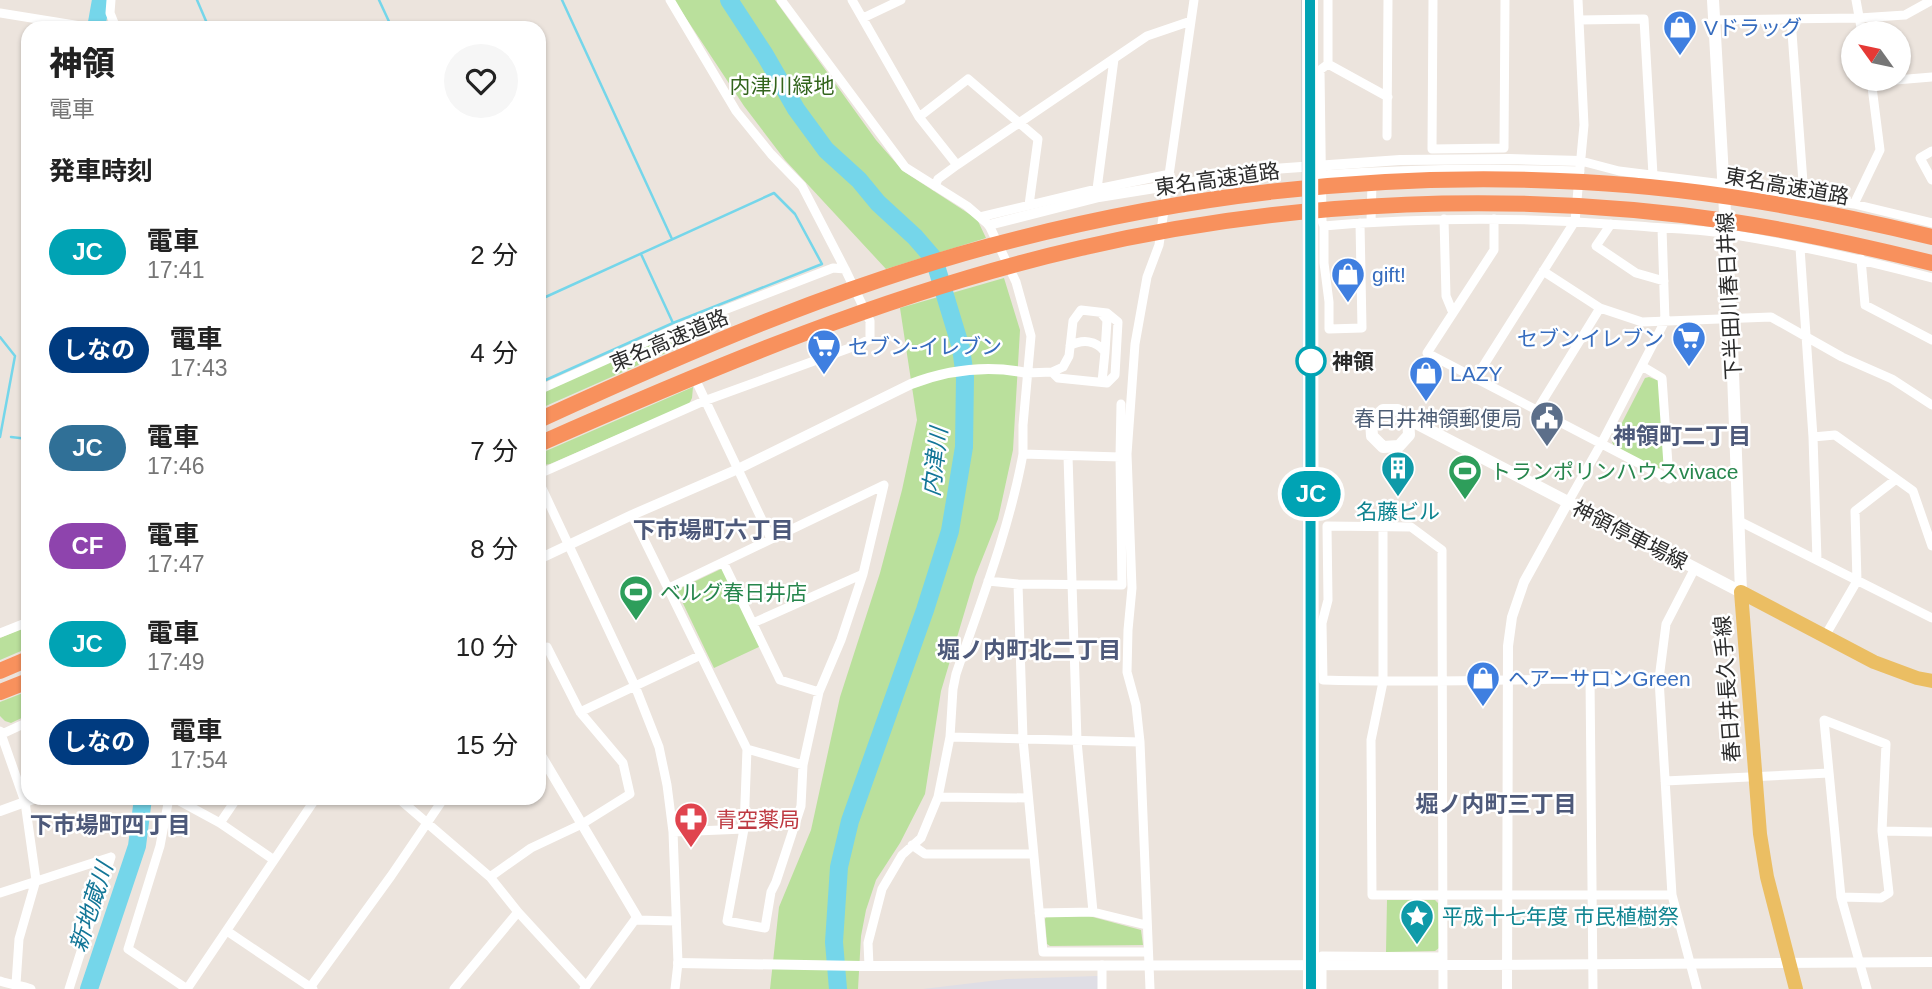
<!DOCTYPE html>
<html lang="ja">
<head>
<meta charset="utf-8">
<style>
	body { margin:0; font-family:Helvetica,"Noto Sans JP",sans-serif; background:#f6f6f6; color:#222; height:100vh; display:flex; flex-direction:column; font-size:26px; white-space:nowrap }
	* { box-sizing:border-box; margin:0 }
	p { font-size:23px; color:#767676 }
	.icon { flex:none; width:38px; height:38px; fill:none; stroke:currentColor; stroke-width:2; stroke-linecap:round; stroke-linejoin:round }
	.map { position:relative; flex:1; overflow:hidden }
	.side { position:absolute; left:21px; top:21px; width:525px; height:784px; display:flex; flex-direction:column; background:#fff; border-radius:21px; box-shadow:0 2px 5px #0004 }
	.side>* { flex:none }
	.badge { padding:0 14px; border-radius:23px; font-size:24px; line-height:46px }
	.needle { width:46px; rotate:303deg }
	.controls { position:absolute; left:1841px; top:21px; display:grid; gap:14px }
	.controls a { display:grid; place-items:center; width:70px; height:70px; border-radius:50%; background:#fff; box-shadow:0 2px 5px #0004; font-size:35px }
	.map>.badge { position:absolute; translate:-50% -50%; box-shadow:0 0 0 4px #fff }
	h2 { padding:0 28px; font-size:26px; line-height:63px }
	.round { display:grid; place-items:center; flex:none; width:74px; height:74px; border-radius:37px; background:#f6f6f6 }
	.headline { display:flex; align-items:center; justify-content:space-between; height:119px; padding:0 28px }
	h1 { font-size:33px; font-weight:800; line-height:52px }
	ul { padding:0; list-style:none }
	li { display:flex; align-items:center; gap:21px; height:98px; padding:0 28px }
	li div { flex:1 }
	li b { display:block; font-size:26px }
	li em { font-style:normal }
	li .badge { min-width:77px; font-weight:700; text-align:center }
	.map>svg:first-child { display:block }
	.industrial { fill:#dfdee5 }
	.green { fill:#bae09c }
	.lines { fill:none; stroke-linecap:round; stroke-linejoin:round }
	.stream { stroke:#75d6ea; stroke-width:2.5 }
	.river { stroke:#75d6ea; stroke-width:18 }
	.minor { stroke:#fff; stroke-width:9 }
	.tertiary { stroke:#fff; stroke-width:10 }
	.secondary { stroke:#fff; stroke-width:12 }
	.primary { stroke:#ebbe63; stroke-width:14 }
	.motorway { stroke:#f8915d; stroke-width:16 }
	.rail-casing { stroke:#a0a5b4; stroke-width:5 }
	.rail { stroke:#fff; stroke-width:2.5; stroke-dasharray:8; stroke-linecap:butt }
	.line-casing { stroke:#fff; stroke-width:16 }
	.line { stroke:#00a3b4; stroke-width:10 }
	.stop-dot { fill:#fff; stroke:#00a3b4; stroke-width:3.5 }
	.labels { text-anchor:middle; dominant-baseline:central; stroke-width:5; stroke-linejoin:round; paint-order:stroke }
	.shop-label { font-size:21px; fill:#366cbe; stroke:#fff; text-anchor:start }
	.park-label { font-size:21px; fill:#33651d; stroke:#fff }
	.street-label { font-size:21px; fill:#2b2b2b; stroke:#fff }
	.stop-label { font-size:21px; font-weight:bold; fill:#2b2b2b; stroke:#fff; text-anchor:start }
	.service-label { font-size:21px; fill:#4e5e75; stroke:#fff; text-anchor:end }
	.leisure-label { font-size:21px; fill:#27864d; stroke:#fff; text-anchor:start }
	.culture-label { font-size:21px; fill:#0d838f; stroke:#fff }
	.health-label { font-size:21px; fill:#be3a42; stroke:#fff; text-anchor:start }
	.neighbourhood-label { font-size:23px; font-weight:bold; fill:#4d597a; stroke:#fff }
	.water-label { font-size:23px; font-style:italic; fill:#137697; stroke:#fff }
</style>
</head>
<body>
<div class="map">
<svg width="1932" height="989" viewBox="0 0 1932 989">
	<rect width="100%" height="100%" fill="#ece4dd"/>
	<path class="industrial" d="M1097,976L1099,977V989H923L1007,979Z"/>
	<path class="green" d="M674,0H775L876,140L903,171L977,219L986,238L886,269L785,160L744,106Z
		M1004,278L1020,330L1013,450L998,519L975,577L941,691L925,794L900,843L876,880L866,910L861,936L858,989H770L779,907L811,830L840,697L880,573L902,490L917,420L900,308Z
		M659,339C668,339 672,343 677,348L539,409V393Z
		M1649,377L1659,381L1664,465L1658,469L1614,446L1612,442L1645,378Z
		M693,387L692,398L689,404L550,464L543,465L539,462V454Z
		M723,568L761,646L714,668L678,593L679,589Z
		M28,626V648L0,660V638Z
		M28,691V715L11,723L5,721L0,716V702Z
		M1387,900H1435L1438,903L1439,948L1435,951L1386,952Z
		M1089,916L1141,930L1143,945L1050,946L1047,944L1045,919L1046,917Z"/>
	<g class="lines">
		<path class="stream" d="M197,0L209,28
			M379,0L392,28
			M562,0L672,239
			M641,254L673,323
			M539,300L774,193L795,214L822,264L673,323L539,383
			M0,337L15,356L0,437
			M11,437L28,439"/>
		<path class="river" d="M729,0L765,55L796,109L826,150L859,180L878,203L915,237L934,259L961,348L965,377L964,447L950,531L925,610L862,787L850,821L839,867L834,942L838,989
			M96,28L101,0
			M89,989L137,846L143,798"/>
		<path class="minor" d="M111,0L110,13L116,28
			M670,0L736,111L771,154L802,186L845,269
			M781,0L905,167L967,206L989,225L1016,282L1031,336L1023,425V454C1009,530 981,601 956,674L953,689L950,737L938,797L921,838L902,855L882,889L868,943L869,966
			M852,0L919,117L957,165
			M1328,0V64L1388,97
			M1433,0L1432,149L1504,148L1505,0
			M1856,0L1862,33
			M0,13L93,28
			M863,18L901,0
			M1791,19L1804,196
			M1579,20L1644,19L1653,175
			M1714,20L1859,18L1905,15L1932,0
			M1328,64L1320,70L1322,221L1324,226V263L1329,302V329L1362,328L1360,223
			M1872,82L1932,77
			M919,117L968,79L1038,139L1029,205
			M1387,136L1388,0
			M1932,151L1920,158L1932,180
			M1581,161L1619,171L1723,184L1854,204L1932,223
			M1321,175C1408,169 1494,168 1580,171
			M935,186L938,179L957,165L1147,36L1191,21
			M1097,189L1114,59
			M1854,204L1880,150L1871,79
			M980,217L1097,189L1170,174
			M1444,219L1446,296L1453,313
			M1494,219V250L1427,353L1669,479
			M1371,222L1372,182
			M1611,224L1596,246L1636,273L1664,281
			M1324,226C1429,217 1533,217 1638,226C1668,229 1699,229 1729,234C1797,245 1865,260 1932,278
			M1800,248L1813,437L1817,560
			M1861,259L1865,305L1932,340
			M1543,271L1600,308L1642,322L1771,317L1842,357L1892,379L1932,405
			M1101,313L1107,320L1105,352
			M675,329L681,345
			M1070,346C1082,339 1096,340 1105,352L1102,382
			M1642,366L1662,378L1669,479
			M1027,373L1052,372L1063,367L1069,356L1073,321L1081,310L1107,313L1118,322L1115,375L1107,383L1058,378L1052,372
			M1475,379L1575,221L1584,125L1578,0
			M698,385L771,539
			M539,390L675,329L833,268L845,269L870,321V339L858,345L704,401L539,474
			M1537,410L1600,308
			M1813,437L1835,435L1913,491L1932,546
			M1023,454L1120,457
			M1068,456L1077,741L1093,912
			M539,482L635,686L659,747L667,785L673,832L678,963L675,989
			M1567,504L1601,444L1665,321L1662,228
			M632,515L747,749L744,829L727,921L765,928L771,892L776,882L801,806L803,765L819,692L841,640L863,574L884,485
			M1739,521L1932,618
			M1383,528V682L1371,740L1372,895H1672
			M723,562L780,680L819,692
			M1695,568L1666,624L1659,679L1672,895L1697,989
			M988,581L1018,584L1122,585L1120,457L1121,404
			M1018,584L1023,739L1043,952H1148
			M669,588L884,485
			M753,623L863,574
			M0,633L28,622
			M1825,636L1857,581L1855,511L1895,480
			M1590,678L1593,989
			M580,712L701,655
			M0,731L25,802L36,880L19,939L16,984
			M0,735L28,722
			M950,737L1140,742
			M747,749L803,765
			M1665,781L1829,773
			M938,797L1028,798
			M169,798L160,846L128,949L187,989L316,798
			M174,798L220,823L274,860
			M398,798L490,877L518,912L586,986
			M220,823L237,798
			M1882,831L1932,832
			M673,832L744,829
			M912,845L925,854H1033
			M490,877L531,848L582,824L630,794L623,763L580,712L547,647L539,651
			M0,893L111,857
			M1841,897L1881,898L1889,893L1882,831L1886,744L1824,720L1841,897L1867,989
			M1039,913L1093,912L1146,925
			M637,920L676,921
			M227,931L313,989
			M1102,965V989
			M0,981C10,985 21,985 31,989
			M69,989L111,857
			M309,989L391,876L444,798
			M454,989L518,912
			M584,989L637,917
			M1150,989L1140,742L1136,705L1127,672L1128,630L1132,588L1127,454L1135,344L1147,277L1159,245L1194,0
			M1322,989V956L1443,957
			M1443,989L1442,550L1411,527L1327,526L1328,600L1322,623L1323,680C1435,684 1547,677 1659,679"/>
		<path class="tertiary" d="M989,225L1099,197L1273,169L1400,160L1509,159L1581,161
			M539,559L632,515L738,469L911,384C948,370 988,365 1027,373
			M539,752L637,917
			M0,811L36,798
			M678,963L862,966L1483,965L1932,962
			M1507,989L1508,646L1512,617L1524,582L1567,504"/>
		<path class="secondary" d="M1408,419L1409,435L1399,446L1383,447L1372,436L1371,421L1383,410H1398L1408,419L1741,592L1731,318L1713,0"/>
		<path class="primary" d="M1741,592L1760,834L1767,877L1796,989
			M1741,592L1874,662L1917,678L1932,681"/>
		<path class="motorway" d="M539,420C685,353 834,288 990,246C1183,194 1383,171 1583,182C1701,188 1818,209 1932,237
			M539,444C715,366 893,291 1081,248C1294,199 1518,190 1734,222C1801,232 1867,247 1932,263
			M0,671L28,659
			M0,692L28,681"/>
		<g class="rail-casing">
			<path id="rail" d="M1304,0L1306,989"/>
		</g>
		<use href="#rail" class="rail"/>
	</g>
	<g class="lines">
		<g class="line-casing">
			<path id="line" d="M1310,0L1311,989"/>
		</g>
		<use href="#line" class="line"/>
	</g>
	<defs>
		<g id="shop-pin" transform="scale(1.75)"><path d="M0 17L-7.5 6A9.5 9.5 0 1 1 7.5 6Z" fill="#3f7fe0" stroke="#fff"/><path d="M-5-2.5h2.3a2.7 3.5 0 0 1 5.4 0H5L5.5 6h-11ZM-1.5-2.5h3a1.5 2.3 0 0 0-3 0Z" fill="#fff"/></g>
		<g id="supermarket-pin" transform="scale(1.75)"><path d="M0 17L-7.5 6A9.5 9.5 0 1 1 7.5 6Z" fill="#3f7fe0" stroke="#fff"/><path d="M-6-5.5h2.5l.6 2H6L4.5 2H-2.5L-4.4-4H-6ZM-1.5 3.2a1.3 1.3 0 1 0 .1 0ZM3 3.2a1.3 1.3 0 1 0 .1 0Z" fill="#fff"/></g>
		<g id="civic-pin" transform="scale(1.75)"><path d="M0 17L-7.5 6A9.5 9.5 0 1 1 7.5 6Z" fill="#5c6f8a" stroke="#fff"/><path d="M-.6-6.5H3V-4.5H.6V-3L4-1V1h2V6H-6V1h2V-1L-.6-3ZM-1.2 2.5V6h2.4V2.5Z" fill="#fff"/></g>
		<g id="building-pin" transform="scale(1.75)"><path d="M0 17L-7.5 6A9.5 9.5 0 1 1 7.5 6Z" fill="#0f9aa8" stroke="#fff"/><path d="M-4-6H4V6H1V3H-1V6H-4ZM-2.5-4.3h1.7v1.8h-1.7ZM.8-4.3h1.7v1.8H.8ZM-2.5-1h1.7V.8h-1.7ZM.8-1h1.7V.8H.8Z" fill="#fff"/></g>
		<g id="stadium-pin" transform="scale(1.75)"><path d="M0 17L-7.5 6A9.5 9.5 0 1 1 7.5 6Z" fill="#2e9e5b" stroke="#fff"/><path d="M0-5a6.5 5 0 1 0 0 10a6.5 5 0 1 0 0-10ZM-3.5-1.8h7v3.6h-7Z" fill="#fff"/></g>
		<g id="pharmacy-pin" transform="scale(1.75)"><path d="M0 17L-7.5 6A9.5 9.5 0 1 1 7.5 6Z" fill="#e0444e" stroke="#fff"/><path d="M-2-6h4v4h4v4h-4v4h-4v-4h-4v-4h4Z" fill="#fff"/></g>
		<g id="sight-pin" transform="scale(1.75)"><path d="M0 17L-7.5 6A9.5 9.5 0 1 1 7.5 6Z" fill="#0f9aa8" stroke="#fff"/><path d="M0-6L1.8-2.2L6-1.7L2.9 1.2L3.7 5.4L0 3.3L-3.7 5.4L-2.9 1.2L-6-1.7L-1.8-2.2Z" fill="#fff"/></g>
	</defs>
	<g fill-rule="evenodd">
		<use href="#shop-pin" x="1680" y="27"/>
		<use href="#shop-pin" x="1348" y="274"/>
		<use href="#supermarket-pin" x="1689" y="338"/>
		<use href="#supermarket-pin" x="824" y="346"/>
		<use href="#shop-pin" x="1426" y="373"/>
		<use href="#civic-pin" x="1547" y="418"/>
		<use href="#building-pin" x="1398" y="468"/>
		<use href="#stadium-pin" x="1465" y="471"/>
		<use href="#stadium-pin" x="636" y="592"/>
		<use href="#shop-pin" x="1483" y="678"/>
		<use href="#pharmacy-pin" x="691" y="819"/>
		<use href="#sight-pin" x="1417" y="916"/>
	</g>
	<circle class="stop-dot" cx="1311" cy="361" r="14"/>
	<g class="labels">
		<g class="shop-label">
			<text x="1704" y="27">Vドラッグ</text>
			<text x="1372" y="274">gift!</text>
			<text x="1664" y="338" text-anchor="end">セブンイレブン</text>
			<text x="848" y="346">セブン-イレブン</text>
			<text x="1450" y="373">LAZY</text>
			<text x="1508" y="678">ヘアーサロンGreen</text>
		</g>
		<g class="park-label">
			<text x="782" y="85">内津川緑地</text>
		</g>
		<g class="street-label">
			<text transform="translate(1217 179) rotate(-8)">東名高速道路</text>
			<text transform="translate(1787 186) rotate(10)">東名高速道路</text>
			<text transform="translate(1729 296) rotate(-93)">下半田川春日井線</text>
			<text transform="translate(669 340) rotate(-23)">東名高速道路</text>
			<text transform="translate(1630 535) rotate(27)">神領停車場線</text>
			<text transform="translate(1727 689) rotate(-94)">春日井長久手線</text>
		</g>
		<g class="stop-label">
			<text x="1332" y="361">神領</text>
		</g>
		<g class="service-label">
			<text x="1522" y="418">春日井神領郵便局</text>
		</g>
		<g class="leisure-label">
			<text x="1490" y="471">トランポリンハウスvivace</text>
			<text x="660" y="592">ベルグ春日井店</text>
		</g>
		<g class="culture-label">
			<text x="1398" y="511">名藤ビル</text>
			<text x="1442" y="916" text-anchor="start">平成十七年度 市民植樹祭</text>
		</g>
		<g class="health-label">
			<text x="716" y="819">青空薬局</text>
		</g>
		<g class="neighbourhood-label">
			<text x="1682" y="436">神領町二丁目</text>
			<text x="713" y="530">下市場町六丁目</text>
			<text x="1029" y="650">堀ノ内町北二丁目</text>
			<text x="1496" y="804">堀ノ内町三丁目</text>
			<text x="110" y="825">下市場町四丁目</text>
		</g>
		<g class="water-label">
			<text transform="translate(935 462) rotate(-83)">内津川</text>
			<text transform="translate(91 907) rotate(-72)">新地蔵川</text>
		</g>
	</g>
</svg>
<div class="controls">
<a><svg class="needle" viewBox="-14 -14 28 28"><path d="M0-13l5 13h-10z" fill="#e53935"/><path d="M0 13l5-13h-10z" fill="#767676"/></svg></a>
</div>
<b class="badge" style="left:1311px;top:494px;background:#00a3b4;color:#fff">JC</b>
<section class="side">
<div class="headline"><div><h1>神領</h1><p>電車</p></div><a class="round"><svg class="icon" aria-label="heart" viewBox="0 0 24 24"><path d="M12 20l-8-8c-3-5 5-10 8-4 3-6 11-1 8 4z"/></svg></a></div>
<h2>発車時刻</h2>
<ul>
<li><span class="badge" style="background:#00a3b4;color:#fff">JC</span><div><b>電車</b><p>17:41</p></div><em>2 分</em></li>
<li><span class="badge" style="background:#003b80;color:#fff">しなの</span><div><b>電車</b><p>17:43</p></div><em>4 分</em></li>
<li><span class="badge" style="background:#307097;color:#fff">JC</span><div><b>電車</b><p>17:46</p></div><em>7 分</em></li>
<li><span class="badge" style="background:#8e44ad;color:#fff">CF</span><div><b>電車</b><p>17:47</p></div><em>8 分</em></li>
<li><span class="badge" style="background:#00a3b4;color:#fff">JC</span><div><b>電車</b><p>17:49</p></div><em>10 分</em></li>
<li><span class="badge" style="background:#003b80;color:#fff">しなの</span><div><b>電車</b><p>17:54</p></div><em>15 分</em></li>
</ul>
</section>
</div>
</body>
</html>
